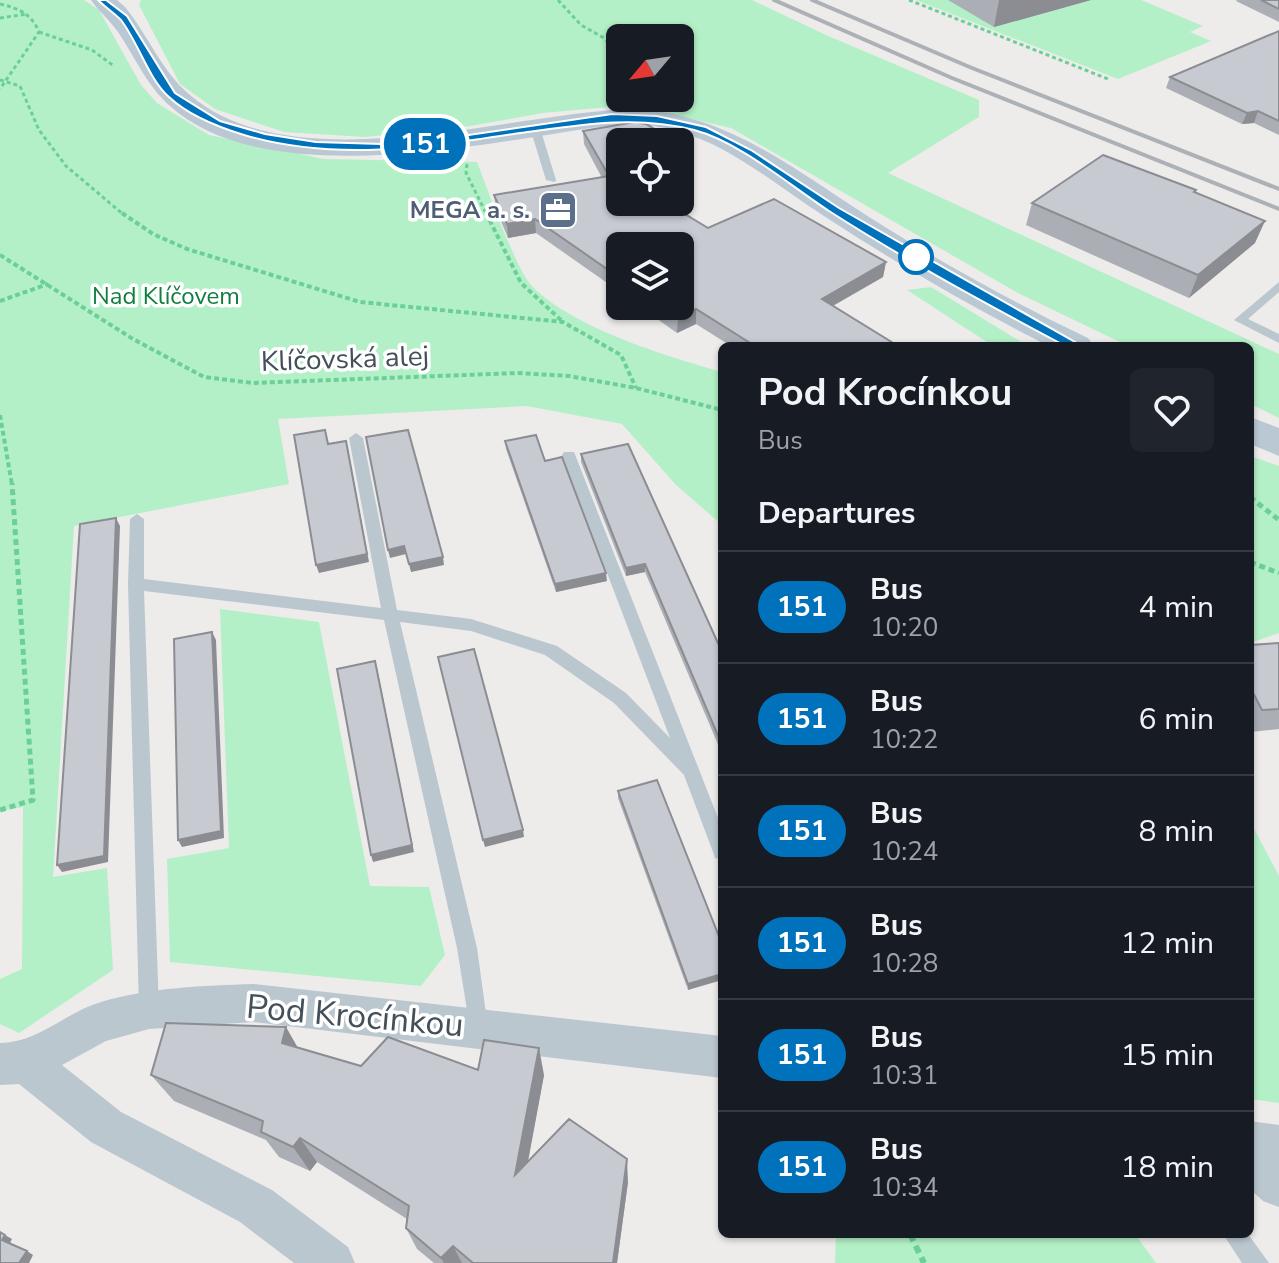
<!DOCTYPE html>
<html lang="en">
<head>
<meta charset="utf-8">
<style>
	body { margin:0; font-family:"Nunito Sans",sans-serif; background:#20242c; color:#f1f3f6; height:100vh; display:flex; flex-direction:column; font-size:30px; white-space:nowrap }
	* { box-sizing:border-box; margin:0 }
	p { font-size:26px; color:#9ea1a6 }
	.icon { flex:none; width:44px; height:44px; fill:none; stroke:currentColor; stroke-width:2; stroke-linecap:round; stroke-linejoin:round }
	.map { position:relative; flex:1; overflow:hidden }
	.panel { position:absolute; left:718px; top:342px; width:536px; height:896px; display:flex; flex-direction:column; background:#171b24; border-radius:12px; box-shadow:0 2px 6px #0004 }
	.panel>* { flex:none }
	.badge { padding:0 16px; border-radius:26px; font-size:28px; line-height:52px }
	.needle { width:52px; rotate:241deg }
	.tools { position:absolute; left:606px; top:24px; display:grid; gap:16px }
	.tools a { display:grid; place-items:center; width:88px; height:88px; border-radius:12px; background:#171b24; box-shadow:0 2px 6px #0004; font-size:40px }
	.map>.badge { position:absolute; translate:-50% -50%; box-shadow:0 0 0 4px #fff }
	h2 { padding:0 40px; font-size:30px; line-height:72px }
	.round { display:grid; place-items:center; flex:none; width:84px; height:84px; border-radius:12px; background:#20242c }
	.head { display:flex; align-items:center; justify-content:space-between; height:136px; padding:0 40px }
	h1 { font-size:38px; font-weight:700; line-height:60px }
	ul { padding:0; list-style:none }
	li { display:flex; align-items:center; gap:24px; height:112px; padding:0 40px; border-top:2px solid #363941 }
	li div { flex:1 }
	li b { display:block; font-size:30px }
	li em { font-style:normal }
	li .badge { min-width:88px; font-weight:700; text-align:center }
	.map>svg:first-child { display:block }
	.green { fill:#b4f0c7; fill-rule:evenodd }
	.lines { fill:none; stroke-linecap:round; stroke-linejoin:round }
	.path-far3 { stroke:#6bd097; stroke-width:3; stroke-dasharray:4 3; stroke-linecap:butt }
	.path-far2 { stroke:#6bd097; stroke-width:4; stroke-dasharray:5 3; stroke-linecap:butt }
	.path-far1 { stroke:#6bd097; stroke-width:5; stroke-dasharray:6 4; stroke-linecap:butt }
	.path { stroke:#6bd097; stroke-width:6; stroke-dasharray:8 5; stroke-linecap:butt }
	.lane { fill:#bbc7cf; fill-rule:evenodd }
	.street { fill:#bbc7cf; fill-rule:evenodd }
	.secondary { fill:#bac8d4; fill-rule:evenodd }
	.rail { stroke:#adb1b6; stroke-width:4 }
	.wall { fill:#abaeb4 }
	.shaded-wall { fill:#8b8d92 }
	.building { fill:#c7cad1; stroke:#8b8d92; stroke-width:2 }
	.line { fill:#0072bc; stroke:#fff; stroke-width:2 }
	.stop-dot { fill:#fff; stroke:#0072bc; stroke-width:4 }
	.labels { text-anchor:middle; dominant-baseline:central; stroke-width:7; stroke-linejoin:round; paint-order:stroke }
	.far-service-label { font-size:24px; font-weight:bold; fill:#4e5e75; stroke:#fff; text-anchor:end }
	.far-park-label { font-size:24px; fill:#117d3f; stroke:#fff }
	.street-label { font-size:28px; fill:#435059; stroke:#fff }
	.near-street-label { font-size:34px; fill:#435059; stroke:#fff }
</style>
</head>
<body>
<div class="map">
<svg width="1279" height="1263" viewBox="0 0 1279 1263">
	<rect width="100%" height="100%" fill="#eeebeb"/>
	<path class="green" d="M0,0H84L99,10L141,85L157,103L209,135L324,159L477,162C487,187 516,270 532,286C573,328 666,356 722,372V525L676,485L622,424L527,406L278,419L289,484L74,526L53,877L107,868L113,970L19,1033L0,1024V979L22,969L23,807L0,811Z
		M141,0H752L826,35L979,100V117L888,173L1279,354V418L1250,404V346H1128L1018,293L731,128L632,105L543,113L470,126L365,137L284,132L215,109L180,84L139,5ZM620,38H680V98H620Z
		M916,0H1141L1203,26L1190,32L1211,41L1118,79Z
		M931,287L1028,346H993L907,290Z
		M1250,456L1279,466V633L1250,643Z
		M220,609L319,622L370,886L429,887L445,955L421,986L170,962L167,859L229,848Z
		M1250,821L1279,876V1103L1250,1099Z
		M836,1234H1135L1156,1263H835Z"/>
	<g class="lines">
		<path class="path-far3" d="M558,0L581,25L604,38L620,55
			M909,0L1108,79
			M0,4C18,8 32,14 39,32L0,89
			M0,18L27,14
			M39,32L92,50L114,66
			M0,80L20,86L39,130L66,166L124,215
			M467,164L466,173L487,215"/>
		<path class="path-far2" d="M122,213L153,234L187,249L360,302L563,322L621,355L636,388
			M486,213L521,283L563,322
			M0,255L133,339L204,377L253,383L518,373L569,376L636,388L722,410
			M0,301L48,284
			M0,415L12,485"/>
		<path class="path-far1" d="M1250,497L1279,520
			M1250,562L1279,573
			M0,810L33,800L12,483"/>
		<path class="path" d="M910,1234L924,1263"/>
		<path class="lane" d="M535,125L540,128L556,180L555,182L546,180L530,128Z
			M1279,282V292L1248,319L1279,334V343L1234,320Z
			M356,433L363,438L397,610L471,619L557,646L626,693L670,738L562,455L564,452H574L722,828V860L715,858L713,852L684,775L614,703L545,655L471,631L400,622L477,948L488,1028L485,1035L478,1038L471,1035L457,948L384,620L144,591L159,1009L156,1016L149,1019L142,1016L139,1009L128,584L130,519L137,514L144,519V579L381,608L349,438Z
			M1223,1234H1248L1269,1263H1242Z"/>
		<path class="street" d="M254,984L722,1036V1078L254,1022L149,1029L106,1041L62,1065L121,1112L272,1190L348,1247L355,1263H294L240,1222L91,1142L19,1084L0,1085V1043C40,1042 64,1013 101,1002C152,987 202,986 254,984Z
			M1250,1121L1279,1125V1207L1263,1201L1250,1189Z"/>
		<path class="secondary" d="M91,0H117L125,7C148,35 162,72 190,95C293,183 506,114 629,109C730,111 803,177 885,227C951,268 1019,305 1088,338L1094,346H1048L1033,338C961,301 891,260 824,216C777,186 733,147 678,131C630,117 576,131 528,138C427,153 253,181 170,106C147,86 135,57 118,32C110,20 99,12 91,0Z
			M1250,417L1279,428V456L1250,444Z"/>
		<path class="rail" d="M774,0L952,78L1279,209
			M812,0L972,68L1279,189"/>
	</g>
	<path class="wall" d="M948,0H1091L994,27Z
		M1237,0H1279V22L1236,1Z
		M1279,31V135L1254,123L1242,124L1166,88L1170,77Z
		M583,131L620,142V202L708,228L886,262L883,277L833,306L898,346H731L696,324L677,333L639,306H680L620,246V292L536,233L508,238L496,209L494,195L602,178L584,144Z
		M1196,190V193L1255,243L1189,298L1026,225L1032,203Z
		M505,441L545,461L607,581L556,592L506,449Z
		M581,454L722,652V754L645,572L626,576L581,462Z
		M1279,643V729L1250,732V645Z
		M618,791L722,944L688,990L618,798Z
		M297,1047L361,1066L478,1070L544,1075L528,1162L628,1182L617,1263H434L417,1249L406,1228L407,1219L317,1162L310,1171L279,1157L266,1140L174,1101L151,1075Z"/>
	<path class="shaded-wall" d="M999,0H1091L994,27Z
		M1258,111L1254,123L1242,124L1247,113Z
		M535,219L536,233L508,238L507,224Z
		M1265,221L1255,243L1189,298L1198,275Z
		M886,262L883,277L820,313L822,299Z
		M696,309V324L677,333L678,318Z
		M348,449L369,562L319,573L316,565Z
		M116,518L120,526L108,862L62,872L57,865Z
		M404,546L406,554L390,558L388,550Z
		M443,557L444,565L411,572L409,564Z
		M645,564V572L626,576V568Z
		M606,573L607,581L556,592L555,584Z
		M212,632L216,640L224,838L182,847L178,840Z
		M377,668L414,852L373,862L371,855Z
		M523,830L524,837L485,847L483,840Z
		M722,974V980L688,990V984Z
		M286,1027L302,1055L282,1043Z
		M539,1048L544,1075L521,1198L515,1175Z
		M300,1138L317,1162L310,1171L293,1147Z
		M627,1159L628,1182L617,1263H613Z
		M5,1235L12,1239L9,1245L2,1240Z
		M453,1246L462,1263H444L441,1258Z
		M27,1251L33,1255L29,1263H19Z"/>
	<path class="building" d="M1261,0H1279V9Z
		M1279,31V121L1258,111L1247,113L1170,77Z
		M635,122L646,124L676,142H620V172L611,176L620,175V202H665L708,228L774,199L886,262L822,299L898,346H755L696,309L678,318L660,306H680V246H620V278L535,219L507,224L494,195L609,176L583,131Z
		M1103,155L1196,190L1194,192L1265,221L1198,275L1032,203Z
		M325,430L328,444L346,441L367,554L316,565L294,435Z
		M408,430L443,557L409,564L404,546L388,550L366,437Z
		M536,435L545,461L562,457L606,573L555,584L505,441Z
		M628,444L722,652V745L645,564L626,568L581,454Z
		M116,518L104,856L57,865L80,524Z
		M212,632L221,831L178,840L174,639Z
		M1279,643V709L1262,710L1250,687V645Z
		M474,649L523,830L483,840L438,657Z
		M375,661L412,845L371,855L337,669Z
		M657,780L722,944V974L688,984L618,791Z
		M166,1023L286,1027L282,1043L361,1066L388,1037L478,1070L484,1040L539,1048L515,1175L569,1119L627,1159L613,1263H473L453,1246L441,1258L406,1228L409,1206L300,1138L293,1147L261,1132L263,1121L151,1075Z
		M0,1232L5,1235L2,1240L27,1251L19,1263H0Z"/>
	<path class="line" d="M98,0H106L127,16L175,93L220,121L265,134L316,142L382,144L427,141L612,114L657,116L706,127L751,150L839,208L1082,346L1071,349C990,306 907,261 829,211C789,185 740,142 694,130C635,115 580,125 520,133C429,147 335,162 244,135C218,127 189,116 169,97C149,80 138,42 121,20C114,13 105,7 98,0Z"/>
	<defs>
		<g id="office-square" transform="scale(2)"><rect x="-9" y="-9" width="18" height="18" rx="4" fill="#5c6f8a" stroke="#fff"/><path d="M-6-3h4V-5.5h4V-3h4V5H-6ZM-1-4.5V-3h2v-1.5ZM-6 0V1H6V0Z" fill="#fff"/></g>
	</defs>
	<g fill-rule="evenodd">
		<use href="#office-square" x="558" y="210"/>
	</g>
	<circle class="stop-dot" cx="916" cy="257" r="16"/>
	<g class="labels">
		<g class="far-service-label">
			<text x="530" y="210">MEGA a. s.</text>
		</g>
		<g class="far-park-label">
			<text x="166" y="296">Nad Klíčovem</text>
		</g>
		<g class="street-label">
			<text transform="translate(345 359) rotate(-2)">Klíčovská alej</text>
		</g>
		<g class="near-street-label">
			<text transform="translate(355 1016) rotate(5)">Pod Krocínkou</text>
		</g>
	</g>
</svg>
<div class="tools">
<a><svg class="needle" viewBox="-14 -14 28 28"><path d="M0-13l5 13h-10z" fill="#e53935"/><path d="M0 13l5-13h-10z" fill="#9ea1a6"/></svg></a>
<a><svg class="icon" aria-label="locate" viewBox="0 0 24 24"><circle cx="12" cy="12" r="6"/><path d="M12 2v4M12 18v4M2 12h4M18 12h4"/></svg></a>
<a><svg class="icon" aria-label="layers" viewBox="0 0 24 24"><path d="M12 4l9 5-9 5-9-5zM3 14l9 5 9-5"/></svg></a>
</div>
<b class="badge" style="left:425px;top:144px;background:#0072bc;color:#fff">151</b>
<section class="panel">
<div class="head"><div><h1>Pod Krocínkou</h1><p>Bus</p></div><a class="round"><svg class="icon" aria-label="heart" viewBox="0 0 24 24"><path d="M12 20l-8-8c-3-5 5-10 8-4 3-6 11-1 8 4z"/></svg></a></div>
<h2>Departures</h2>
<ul>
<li><span class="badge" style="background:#0072bc;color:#fff">151</span><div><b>Bus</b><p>10:20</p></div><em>4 min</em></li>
<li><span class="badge" style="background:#0072bc;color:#fff">151</span><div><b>Bus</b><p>10:22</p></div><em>6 min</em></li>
<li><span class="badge" style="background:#0072bc;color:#fff">151</span><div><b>Bus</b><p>10:24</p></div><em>8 min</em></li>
<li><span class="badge" style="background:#0072bc;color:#fff">151</span><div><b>Bus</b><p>10:28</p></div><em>12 min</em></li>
<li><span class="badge" style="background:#0072bc;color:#fff">151</span><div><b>Bus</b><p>10:31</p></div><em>15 min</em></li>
<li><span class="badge" style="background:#0072bc;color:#fff">151</span><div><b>Bus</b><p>10:34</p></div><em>18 min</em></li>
</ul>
</section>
</div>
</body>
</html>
